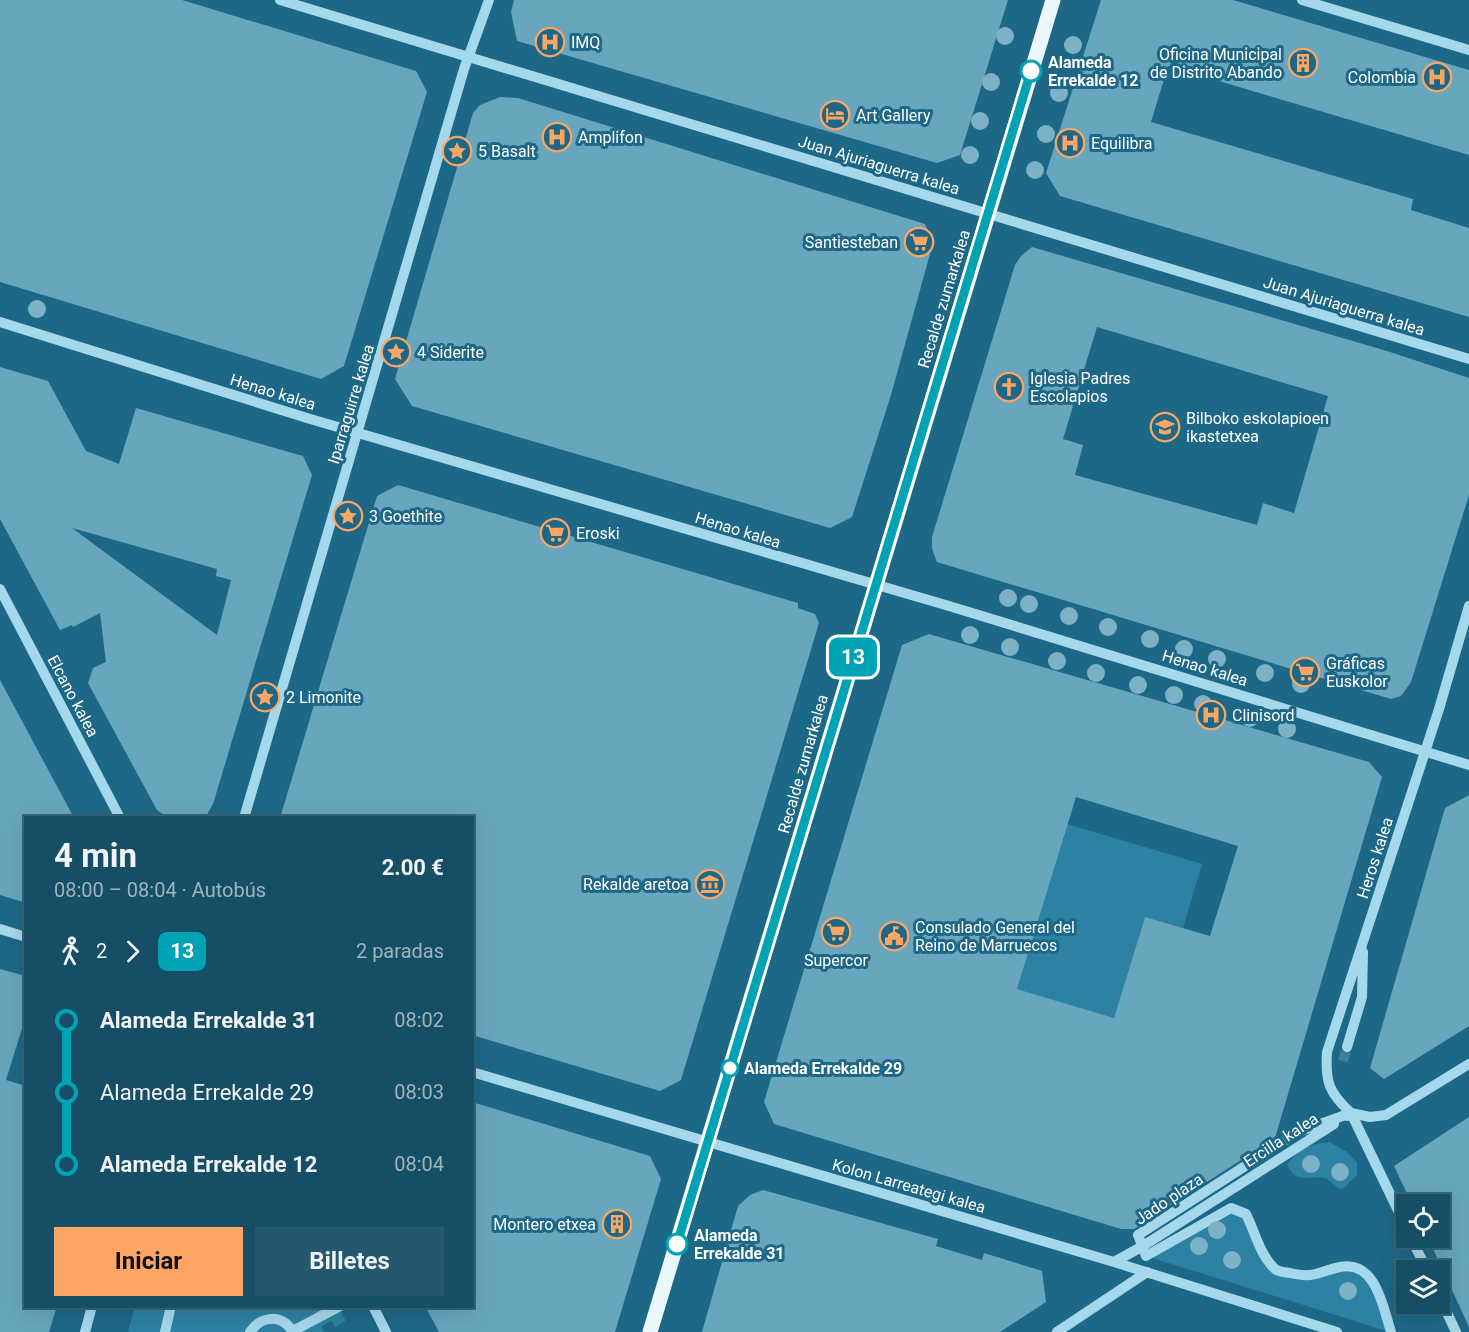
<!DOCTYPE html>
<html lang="es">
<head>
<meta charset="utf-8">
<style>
	body { margin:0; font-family:Roboto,sans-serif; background:#23586e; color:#f1f3f6; height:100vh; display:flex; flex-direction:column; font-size:22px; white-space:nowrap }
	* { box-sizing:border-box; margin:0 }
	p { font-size:20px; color:#9eb4bf }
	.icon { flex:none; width:33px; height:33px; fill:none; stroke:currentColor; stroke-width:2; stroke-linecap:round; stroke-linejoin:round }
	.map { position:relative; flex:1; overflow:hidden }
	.panel { position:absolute; left:24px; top:816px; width:450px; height:492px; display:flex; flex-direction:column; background:#164e65; border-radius:0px; box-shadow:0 6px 24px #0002,0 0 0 2px #356579 }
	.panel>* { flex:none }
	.badge { padding:0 12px; border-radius:9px; font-size:21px; line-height:39px }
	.fabs { position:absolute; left:1396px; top:1194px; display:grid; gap:12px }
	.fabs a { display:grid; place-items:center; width:54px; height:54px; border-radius:0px; background:#164e65; box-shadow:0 6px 24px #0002,0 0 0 2px #356579; font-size:30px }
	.map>.badge { position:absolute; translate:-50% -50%; box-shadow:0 0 0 3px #fff }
	.legs { display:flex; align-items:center; gap:9px; height:66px; padding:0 30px; font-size:20px }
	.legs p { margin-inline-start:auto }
	.head { display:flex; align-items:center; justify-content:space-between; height:102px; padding:0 30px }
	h1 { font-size:33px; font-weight:700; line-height:45px }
	.primary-button { display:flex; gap:12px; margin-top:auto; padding:12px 30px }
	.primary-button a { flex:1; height:69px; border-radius:0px; background:#fba664; color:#111; font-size:24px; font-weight:700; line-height:69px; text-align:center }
	.primary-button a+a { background:#23586e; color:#f1f3f6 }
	ul { padding:0 30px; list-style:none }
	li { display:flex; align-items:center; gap:21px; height:72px; font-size:22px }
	li i { display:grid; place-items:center; width:9px; height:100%; margin:0 8px; background:currentColor }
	li i::after { content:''; width:15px; height:15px; margin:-8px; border:4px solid; border-radius:50%; background:#164e65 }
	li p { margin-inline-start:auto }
	li:first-child i { background:linear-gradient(#0000 50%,currentColor 0) }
	li:last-child i { background:linear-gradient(currentColor 50%,#0000 0) }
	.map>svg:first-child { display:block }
	.green { fill:#2d82a3 }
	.building { fill:#67a6bd; fill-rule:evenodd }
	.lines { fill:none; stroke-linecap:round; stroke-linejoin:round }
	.minor-tunnel { stroke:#3f7f99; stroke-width:10; stroke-dasharray:10 5; stroke-linecap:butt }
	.minor { stroke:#a6d8eb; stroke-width:10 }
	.major { stroke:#eaf8fe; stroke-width:15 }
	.tree { fill:#7db1c5 }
	.line-1-casing { stroke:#fff; stroke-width:14 }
	.line-1 { stroke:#00a3b4; stroke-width:9 }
	.stop-1-dot { fill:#fff; stroke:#00a3b4; stroke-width:3 }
	.labels { text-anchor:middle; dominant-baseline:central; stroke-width:6; stroke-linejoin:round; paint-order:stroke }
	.poi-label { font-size:16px; fill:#fff; stroke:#1d6887; text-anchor:start }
	.stop-label { font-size:16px; font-weight:bold; fill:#fff; stroke:#1d6887; text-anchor:start }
	.street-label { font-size:16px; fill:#fff; stroke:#1d6887 }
</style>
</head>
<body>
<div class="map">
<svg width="1469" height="1332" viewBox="0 0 1469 1332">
	<rect width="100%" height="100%" fill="#1d6887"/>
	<path class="green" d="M1067,824L1202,864L1183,928L1145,917L1114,1018L1017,989Z
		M1329,1142L1346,1151L1357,1163V1175L1344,1188L1339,1189L1326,1178C1308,1175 1297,1185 1287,1165C1298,1148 1310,1144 1329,1142Z
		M1231,1208L1246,1214L1275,1270L1299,1275L1360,1269L1376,1285L1390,1332L1146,1256Z
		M135,1307H338L346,1321L335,1327L331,1321L321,1326L324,1332H128Z"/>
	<path class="building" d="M0,0H182L416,71L427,92L344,366L321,379L0,282Z
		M514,0H1008L960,155L937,163L517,41L511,12Z
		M1101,0H1233L1469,70V155L1168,66L1151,122L1413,199L1411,210L1469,228V317L1060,196L1046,173Z
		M500,97L518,98L925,224L933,243L891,395L852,517L830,528L412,406L395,379L473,113L480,105Z
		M1032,247L1387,351L1469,378V495L1411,682L1401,696L1391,699L937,562L932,549V537L1015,265L1021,256ZM1097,327L1328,396L1294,513L1263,503L1257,525L1075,475L1083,445L1063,439Z
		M0,367L48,381L86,451L119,464L136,408L303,456L312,475L213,804L205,818H168L157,810L88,683L93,668L106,662L100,613L73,627L72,625L60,630L0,519ZM72,528L217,569L216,576L231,580L217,635Z
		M398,485L798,603V608L815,614L819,623L681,1080L660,1091L472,1035V818H280L377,496Z
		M929,634L1369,762L1382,777L1275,1138L1134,1229H1121L774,1124L764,1102L902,645ZM1076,797L1238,846L1210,936L1145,917L1114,1018L1017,989Z
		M0,680L74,818H26V903L0,895Z
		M1469,795V1026L1384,1079L1370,1068L1445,808Z
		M0,969L26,976V1016L6,1080L26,1086V1306H57L49,1332H0Z
		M472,1102L650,1156L661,1179L615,1332H439L425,1306H472Z
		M1469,1117V1327L1428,1238H1440V1204H1412L1394,1166Z
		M763,1190L938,1239L936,1246L982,1260L984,1253L1042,1271L1046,1302L1000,1332H702L738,1206L750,1195Z"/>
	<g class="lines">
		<path class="minor-tunnel" d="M1343,1061L1347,1047"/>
		<path class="minor" d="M280,0L1469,359
			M1302,0L1469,50
			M0,322L307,418L949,606L1469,765
			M0,589L120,818
			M244,818L464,69L489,0
			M0,929L26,937
			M1347,1047L1362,997L1363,952
			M472,1072L1114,1262L1337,1332
			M1351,1113C1329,1093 1325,1082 1327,1052L1439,709L1469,606
			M1347,1116L1351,1113L1370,1117L1386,1115L1469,1064
			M1411,1238L1427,1270
			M1114,1262L1143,1246L1334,1124
			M1440,1298L1456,1332
			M373,1306L386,1332
			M293,1331L340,1306
			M85,1332L92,1306
			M165,1332L171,1306
			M250,1332C262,1315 282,1314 293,1332
			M1057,1332L1147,1272
			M1391,1332C1383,1307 1376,1260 1340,1267C1319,1271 1315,1279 1290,1273C1284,1272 1277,1272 1273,1267C1259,1252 1255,1232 1246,1214L1231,1208L1146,1256L1138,1235L1298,1132L1351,1113L1407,1229"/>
		<path class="major" d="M650,1332L1053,0"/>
	</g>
	<g class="tree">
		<circle cx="1005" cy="36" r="9"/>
		<circle cx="1073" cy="45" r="9"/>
		<circle cx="991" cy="82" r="9"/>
		<circle cx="1059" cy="93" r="9"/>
		<circle cx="980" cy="121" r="9"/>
		<circle cx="1046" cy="134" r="9"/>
		<circle cx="970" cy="155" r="9"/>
		<circle cx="1035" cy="170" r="9"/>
		<circle cx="37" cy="309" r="9"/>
		<circle cx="1008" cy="598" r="9"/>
		<circle cx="1029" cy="604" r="9"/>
		<circle cx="1069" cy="616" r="9"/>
		<circle cx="1108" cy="627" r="9"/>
		<circle cx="970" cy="635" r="9"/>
		<circle cx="1150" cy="639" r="9"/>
		<circle cx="1010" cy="647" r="9"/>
		<circle cx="1184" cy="649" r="9"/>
		<circle cx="1217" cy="659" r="9"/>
		<circle cx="1057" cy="661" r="9"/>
		<circle cx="1096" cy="673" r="9"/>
		<circle cx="1265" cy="673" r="9"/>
		<circle cx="1301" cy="684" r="9"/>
		<circle cx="1138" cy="685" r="9"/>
		<circle cx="1174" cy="695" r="9"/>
		<circle cx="1203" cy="704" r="9"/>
		<circle cx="1250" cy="718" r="9"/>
		<circle cx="1287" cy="729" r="9"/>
		<circle cx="1311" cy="1164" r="9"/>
		<circle cx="1340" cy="1172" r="9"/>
		<circle cx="1217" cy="1230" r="9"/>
		<circle cx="1199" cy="1246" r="9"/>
		<circle cx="1232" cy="1260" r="9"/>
		<circle cx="1348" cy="1291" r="9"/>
	</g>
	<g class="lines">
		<g class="line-1-casing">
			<path id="line-1" d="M677,1244L1031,71"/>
		</g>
		<use href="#line-1" class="line-1"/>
	</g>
	<defs>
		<g id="hospital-ring" transform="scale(1.5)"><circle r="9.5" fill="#1d6887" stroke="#fba664" stroke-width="1.5"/><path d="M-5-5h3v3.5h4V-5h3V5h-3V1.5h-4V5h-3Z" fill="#fba664"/></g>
		<g id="building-ring" transform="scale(1.5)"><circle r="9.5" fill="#1d6887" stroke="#fba664" stroke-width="1.5"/><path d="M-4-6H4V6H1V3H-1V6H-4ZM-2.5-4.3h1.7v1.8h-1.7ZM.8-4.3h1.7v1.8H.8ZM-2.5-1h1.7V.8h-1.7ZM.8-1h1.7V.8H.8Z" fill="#fba664"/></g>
		<g id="hotel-ring" transform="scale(1.5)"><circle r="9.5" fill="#1d6887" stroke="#fba664" stroke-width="1.5"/><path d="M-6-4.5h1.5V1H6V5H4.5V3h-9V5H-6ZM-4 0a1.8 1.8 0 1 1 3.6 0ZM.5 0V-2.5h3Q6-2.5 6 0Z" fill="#fba664"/></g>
		<g id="sight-ring" transform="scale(1.5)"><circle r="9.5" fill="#1d6887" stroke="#fba664" stroke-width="1.5"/><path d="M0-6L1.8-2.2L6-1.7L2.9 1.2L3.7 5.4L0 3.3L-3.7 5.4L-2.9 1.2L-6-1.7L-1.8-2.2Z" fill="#fba664"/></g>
		<g id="supermarket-ring" transform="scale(1.5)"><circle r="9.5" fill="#1d6887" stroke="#fba664" stroke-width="1.5"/><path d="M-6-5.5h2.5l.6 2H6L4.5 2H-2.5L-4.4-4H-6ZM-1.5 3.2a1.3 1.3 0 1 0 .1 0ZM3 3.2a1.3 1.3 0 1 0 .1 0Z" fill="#fba664"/></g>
		<g id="church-ring" transform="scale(1.5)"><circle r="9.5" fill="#1d6887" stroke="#fba664" stroke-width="1.5"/><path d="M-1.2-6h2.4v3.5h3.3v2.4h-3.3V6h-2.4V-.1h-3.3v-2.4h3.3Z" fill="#fba664"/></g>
		<g id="university-ring" transform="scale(1.5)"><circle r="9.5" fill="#1d6887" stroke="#fba664" stroke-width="1.5"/><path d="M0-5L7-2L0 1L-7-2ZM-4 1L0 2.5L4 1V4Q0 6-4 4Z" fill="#fba664"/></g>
		<g id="museum-ring" transform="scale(1.5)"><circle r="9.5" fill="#1d6887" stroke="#fba664" stroke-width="1.5"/><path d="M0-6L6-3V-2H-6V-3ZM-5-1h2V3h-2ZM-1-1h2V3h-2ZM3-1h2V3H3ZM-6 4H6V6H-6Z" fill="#fba664"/></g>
		<g id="civic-ring" transform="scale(1.5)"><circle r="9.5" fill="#1d6887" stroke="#fba664" stroke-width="1.5"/><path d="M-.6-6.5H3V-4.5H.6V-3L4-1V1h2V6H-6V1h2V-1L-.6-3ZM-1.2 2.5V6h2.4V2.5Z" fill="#fba664"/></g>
	</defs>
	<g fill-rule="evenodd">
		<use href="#hospital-ring" x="550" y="42"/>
		<use href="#building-ring" x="1303" y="63"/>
		<use href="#hospital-ring" x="1437" y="77"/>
		<use href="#hotel-ring" x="835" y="115"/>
		<use href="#hospital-ring" x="557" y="137"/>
		<use href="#hospital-ring" x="1070" y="143"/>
		<use href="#sight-ring" x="457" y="151"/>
		<use href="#supermarket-ring" x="919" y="242"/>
		<use href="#sight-ring" x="396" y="352"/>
		<use href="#church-ring" x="1009" y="387"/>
		<use href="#university-ring" x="1165" y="427"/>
		<use href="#sight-ring" x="348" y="516"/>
		<use href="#supermarket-ring" x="555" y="533"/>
		<use href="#supermarket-ring" x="1305" y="672"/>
		<use href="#sight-ring" x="265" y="697"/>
		<use href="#hospital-ring" x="1211" y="715"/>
		<use href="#museum-ring" x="710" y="884"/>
		<use href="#supermarket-ring" x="836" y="932"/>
		<use href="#civic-ring" x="894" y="936"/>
		<use href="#building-ring" x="617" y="1224"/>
	</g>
	<g class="stop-1-dot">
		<circle cx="1031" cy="71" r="10"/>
		<circle cx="730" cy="1068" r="8"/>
		<circle cx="677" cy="1244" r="10"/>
	</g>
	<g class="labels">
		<g class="poi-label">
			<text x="571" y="42">IMQ</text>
			<text x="1282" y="54" text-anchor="end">Oficina Municipal<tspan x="1282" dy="18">de Distrito Abando</tspan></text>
			<text x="1416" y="77" text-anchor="end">Colombia</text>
			<text x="856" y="115">Art Gallery</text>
			<text x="578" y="137">Amplifon</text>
			<text x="1091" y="143">Equilibra</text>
			<text x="478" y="151">5 Basalt</text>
			<text x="898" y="242" text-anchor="end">Santiesteban</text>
			<text x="417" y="352">4 Siderite</text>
			<text x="1030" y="378">Iglesia Padres<tspan x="1030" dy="18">Escolapios</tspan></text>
			<text x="1186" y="418">Bilboko eskolapioen<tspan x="1186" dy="18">ikastetxea</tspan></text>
			<text x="369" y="516">3 Goethite</text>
			<text x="576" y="533">Eroski</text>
			<text x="1326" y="663">Gráficas<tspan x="1326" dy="18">Euskolor</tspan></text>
			<text x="286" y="697">2 Limonite</text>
			<text x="1232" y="715">Clinisord</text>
			<text x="689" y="884" text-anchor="end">Rekalde aretoa</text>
			<text x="915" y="927">Consulado General del<tspan x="915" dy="18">Reino de Marruecos</tspan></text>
			<text x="836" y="960" text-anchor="middle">Supercor</text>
			<text x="596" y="1224" text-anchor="end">Montero etxea</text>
		</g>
		<g class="stop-label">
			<text x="1048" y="62">Alameda<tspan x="1048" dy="18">Errekalde 12</tspan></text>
			<text x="744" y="1068">Alameda Errekalde 29</text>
			<text x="694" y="1235">Alameda<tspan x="694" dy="18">Errekalde 31</tspan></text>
		</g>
		<g class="street-label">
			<text transform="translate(879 165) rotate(17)">Juan Ajuriaguerra kalea</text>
			<text transform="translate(944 299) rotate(-73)">Recalde zumarkalea</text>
			<text transform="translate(1344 306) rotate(17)">Juan Ajuriaguerra kalea</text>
			<text transform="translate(273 392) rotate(17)">Henao kalea</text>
			<text transform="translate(351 404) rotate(-73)">Iparraguirre kalea</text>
			<text transform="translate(738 530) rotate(17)">Henao kalea</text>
			<text transform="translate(1205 668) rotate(17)">Henao kalea</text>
			<text transform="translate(73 696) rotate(62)">Elcano kalea</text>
			<text transform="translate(803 764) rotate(-74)">Recalde zumarkalea</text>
			<text transform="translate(1375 858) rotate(-72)">Heros kalea</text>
			<text transform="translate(1281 1140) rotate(-33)">Ercilla kalea</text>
			<text transform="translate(909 1186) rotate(16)">Kolon Larreategi kalea</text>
			<text transform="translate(1169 1199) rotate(-34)">Jado plaza</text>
		</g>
	</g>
</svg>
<div class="fabs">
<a><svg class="icon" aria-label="locate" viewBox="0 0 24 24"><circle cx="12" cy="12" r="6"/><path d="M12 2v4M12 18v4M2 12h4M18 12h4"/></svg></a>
<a><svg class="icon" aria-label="layers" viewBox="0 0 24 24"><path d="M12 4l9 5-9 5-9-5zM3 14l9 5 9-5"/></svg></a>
</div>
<b class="badge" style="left:853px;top:657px;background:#00a3b4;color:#fff">13</b>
<section class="panel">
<div class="head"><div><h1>4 min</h1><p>08:00 – 08:04 · Autobús</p></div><b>2.00 €</b></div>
<div class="legs"><svg class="icon" aria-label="walk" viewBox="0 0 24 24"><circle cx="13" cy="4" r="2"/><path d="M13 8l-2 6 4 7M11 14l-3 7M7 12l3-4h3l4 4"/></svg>2<svg class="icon" aria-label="forward" viewBox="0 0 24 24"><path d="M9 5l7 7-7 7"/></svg><b class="badge" style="background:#00a3b4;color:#fff">13</b><p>2 paradas</p></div>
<ul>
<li><i style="color:#00a3b4"></i><b>Alameda Errekalde 31</b><p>08:02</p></li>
<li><i style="color:#00a3b4"></i><span>Alameda Errekalde 29</span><p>08:03</p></li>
<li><i style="color:#00a3b4"></i><b>Alameda Errekalde 12</b><p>08:04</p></li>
</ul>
<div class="primary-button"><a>Iniciar</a><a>Billetes</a></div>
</section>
</div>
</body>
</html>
